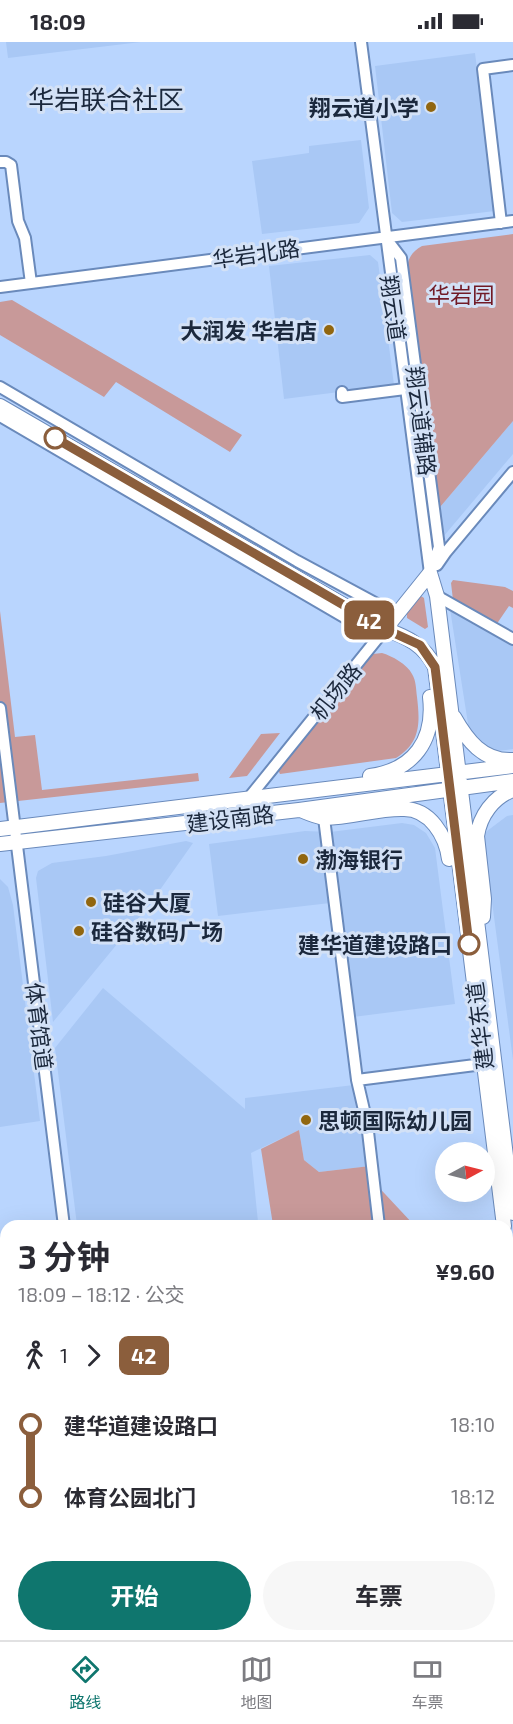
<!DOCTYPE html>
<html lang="zh">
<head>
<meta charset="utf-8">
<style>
	body { margin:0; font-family:"Exo 2","Noto Sans SC",sans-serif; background:#f7f7f7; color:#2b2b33; height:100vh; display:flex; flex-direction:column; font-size:22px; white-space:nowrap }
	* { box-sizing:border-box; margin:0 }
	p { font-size:20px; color:#7c7c81 }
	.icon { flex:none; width:33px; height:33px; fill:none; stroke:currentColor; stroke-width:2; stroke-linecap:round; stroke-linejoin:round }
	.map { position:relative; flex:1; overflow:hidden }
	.panel { position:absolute; left:0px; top:1178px; width:513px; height:422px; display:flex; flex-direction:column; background:#fff; border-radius:18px 18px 0 0; box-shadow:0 6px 24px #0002 }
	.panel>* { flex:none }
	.badge { padding:0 12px; border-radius:9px; font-size:21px; line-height:39px }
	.needle { width:39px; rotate:83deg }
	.buttons { position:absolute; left:435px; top:1100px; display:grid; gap:12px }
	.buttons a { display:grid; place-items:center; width:60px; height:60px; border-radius:50%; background:#fff; box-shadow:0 6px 24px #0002; font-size:30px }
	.map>.badge { position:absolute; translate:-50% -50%; box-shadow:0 0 0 3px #fff }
	.legs { display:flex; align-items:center; gap:9px; height:66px; padding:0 18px; font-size:20px }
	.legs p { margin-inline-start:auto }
	.head { display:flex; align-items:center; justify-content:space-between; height:102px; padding:0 18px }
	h1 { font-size:33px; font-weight:700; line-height:45px }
	.primary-button { display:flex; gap:12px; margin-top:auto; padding:12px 18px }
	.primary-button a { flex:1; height:69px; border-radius:36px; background:#0f766e; color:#fff; font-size:24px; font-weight:700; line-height:69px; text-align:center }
	.primary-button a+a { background:#f7f7f7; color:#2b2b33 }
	ul { padding:0 18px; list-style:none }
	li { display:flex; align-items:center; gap:21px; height:72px; font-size:22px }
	li i { display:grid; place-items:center; width:9px; height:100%; margin:0 8px; background:currentColor }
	li i::after { content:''; width:15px; height:15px; margin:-8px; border:4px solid; border-radius:50%; background:#fff }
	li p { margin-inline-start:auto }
	li:first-child i { background:linear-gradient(#0000 50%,currentColor 0) }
	li:last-child i { background:linear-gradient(currentColor 50%,#0000 0) }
	.status { display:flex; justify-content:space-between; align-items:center; height:42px; padding:0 30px; background:#fff; direction:ltr }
	.status svg { height:16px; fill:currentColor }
	.tabs { display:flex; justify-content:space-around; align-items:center; height:84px; border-top:2px solid #e1e1e2; background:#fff; font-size:16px; color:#7c7c81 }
	.tabs a { display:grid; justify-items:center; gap:3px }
	.tabs .on { color:#0f766e }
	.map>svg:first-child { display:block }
	.built { fill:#a9c8f5 }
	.green { fill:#c89999 }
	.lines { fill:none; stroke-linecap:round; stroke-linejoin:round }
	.minor-casing { stroke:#6a8abb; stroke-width:14 }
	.major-casing { stroke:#6a8abb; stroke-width:16 }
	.minor { stroke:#fff; stroke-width:10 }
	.major { stroke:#fff; stroke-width:14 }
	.line-1-casing { stroke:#fff; stroke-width:14 }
	.line-1 { stroke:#8b5e3c; stroke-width:9 }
	.poi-dot { fill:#91660f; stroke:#d3e1f6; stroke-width:2 }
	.stop-1-dot { fill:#fff; stroke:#8b5e3c; stroke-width:3 }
	.labels { text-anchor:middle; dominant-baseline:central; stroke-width:6; stroke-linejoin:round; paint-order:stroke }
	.poi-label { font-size:22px; font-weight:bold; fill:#1b283c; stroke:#d3e1f6; text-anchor:start }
	.street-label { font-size:22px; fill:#1b283c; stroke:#d3e1f6 }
	.park-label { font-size:22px; fill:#711a26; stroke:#d3e1f6 }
	.stop-label { font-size:22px; font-weight:bold; fill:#1b283c; stroke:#d3e1f6; text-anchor:end }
	.quarter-label { font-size:26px; fill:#1b283c; stroke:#d3e1f6 }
</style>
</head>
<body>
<div class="status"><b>18:09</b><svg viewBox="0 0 49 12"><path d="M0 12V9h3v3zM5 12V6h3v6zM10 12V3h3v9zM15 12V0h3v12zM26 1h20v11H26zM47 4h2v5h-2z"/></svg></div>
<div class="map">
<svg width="513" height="1598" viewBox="0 0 513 1598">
	<rect width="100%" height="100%" fill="#b9d5fe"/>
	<path class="built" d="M6,0H141L8,16Z
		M475,11L495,169L402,180L392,171L375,24Z
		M361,98L369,166L359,181L262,192L252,119L309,111V104Z
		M370,213L378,220L394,343L284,357L269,224Z
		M513,379V412L443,495L435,471Z
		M450,567L513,602V707L498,709L488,707L476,700L469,688Z
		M513,773V1018L483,792L507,774Z
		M402,781L414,783L426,791L435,806L455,962L353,975L339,860L218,874L209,802L305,789L330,790Z
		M186,799L193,801L150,862L53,980L36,836L38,829L52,821L106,814Z
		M0,837L8,845L13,863L40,1079L0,1085Z
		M103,946L245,1067V1056L362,1042L370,1124L319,1130L304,1118L299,1088L251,1111L258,1180L229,1184L77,1183L55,1006Z
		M6,1388V1510L0,1511V1389Z
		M0,1539H6V1593H108V1598H0Z"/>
	<path class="green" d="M513,192V379L435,471L407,232C407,218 410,211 422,204Z
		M12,258L242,393L230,410L116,340L104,355L0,293V260Z
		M453,538L505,545L513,549V566L509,564L496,583L453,558L451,541Z
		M421,554L424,556L428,585L425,587L407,576V571Z
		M0,569L15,695L35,693L42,748L198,731L199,739L0,761Z
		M382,611C392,614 407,622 412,632C416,638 416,647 417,655C420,680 421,701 396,716L280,732L278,728L373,612Z
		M280,691L247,734L229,736L261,692Z
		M299,1088L304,1118L319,1130L370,1124L371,1137L414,1183H273L261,1107Z"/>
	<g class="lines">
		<g class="minor-casing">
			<path id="minor" d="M361,0L430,531
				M0,120H6L11,123L18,179L25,196L31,241
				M501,181L483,27L513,23
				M385,195L401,216L439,505L431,528
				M0,245L513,179
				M0,345L297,519L386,567L389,581
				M342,350V355L405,347
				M0,374L368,589L385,587
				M437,523L446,510L513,430
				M437,554L513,597
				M0,666L64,1184
				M248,757L385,587
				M324,776L357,1038L367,1081L379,1184
				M357,1038L483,1022
				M0,1252H6
				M507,1464H513
				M507,1474L513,1473
				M0,1526L6,1525
				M115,1593L116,1598
				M457,1598L460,1593"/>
		</g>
		<g class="major-casing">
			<path id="major" d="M0,364L385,587C407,595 424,603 435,625L504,1184
				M430,531L437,554L513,1171
				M385,587L430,531
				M454,675C467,698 483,720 513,718
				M370,734C414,728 435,698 430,655
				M303,769C310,772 318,775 325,776C351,776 378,766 404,767C430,767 446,794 449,817
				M0,787L513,724
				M0,802L299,768L513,739
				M483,875L484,857L477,794C480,774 493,755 513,748
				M507,1203L513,1253"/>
		</g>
		<use href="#minor" class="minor"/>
		<use href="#major" class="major"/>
	</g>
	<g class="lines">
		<g class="line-1-casing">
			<path id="line-1" d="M55,396L385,587L420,603L435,625L469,902"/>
		</g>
		<use href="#line-1" class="line-1"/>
	</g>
	<g class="poi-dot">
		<circle cx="431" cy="65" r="6"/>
		<circle cx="329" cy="288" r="6"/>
		<circle cx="303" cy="817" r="6"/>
		<circle cx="91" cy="860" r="6"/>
		<circle cx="79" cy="889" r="6"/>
		<circle cx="306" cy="1078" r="6"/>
	</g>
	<g class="stop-1-dot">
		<circle cx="55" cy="396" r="10"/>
		<circle cx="469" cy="902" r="10"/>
	</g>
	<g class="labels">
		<g class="poi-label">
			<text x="419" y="65" text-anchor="end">翔云道小学</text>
			<text x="317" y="288" text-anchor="end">大润发 华岩店</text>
			<text x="315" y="817">渤海银行</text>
			<text x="103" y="860">硅谷大厦</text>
			<text x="91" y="889">硅谷数码广场</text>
			<text x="318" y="1078">思顿国际幼儿园</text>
		</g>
		<g class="street-label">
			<text transform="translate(256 211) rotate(-8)">华岩北路</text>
			<text transform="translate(394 266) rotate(82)">翔云道</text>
			<text transform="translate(422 379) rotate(83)">翔云道辅路</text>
			<text transform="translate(335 649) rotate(-51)">机场路</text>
			<text transform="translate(230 776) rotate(-7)">建设南路</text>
			<text transform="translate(40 984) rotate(83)">体育馆道</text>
			<text transform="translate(479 984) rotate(-97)">建华东道</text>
		</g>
		<g class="park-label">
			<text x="461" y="252">华岩园</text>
		</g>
		<g class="stop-label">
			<text x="452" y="902">建华道建设路口</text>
		</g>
		<g class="quarter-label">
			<text x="106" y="56">华岩联合社区</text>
		</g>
	</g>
</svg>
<div class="buttons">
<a><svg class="needle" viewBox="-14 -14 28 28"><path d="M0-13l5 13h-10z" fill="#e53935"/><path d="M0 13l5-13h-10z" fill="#7c7c81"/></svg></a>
</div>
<b class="badge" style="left:369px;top:578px;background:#8b5e3c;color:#fff">42</b>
<section class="panel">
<div class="head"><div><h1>3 分钟</h1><p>18:09 – 18:12 · 公交</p></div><b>¥9.60</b></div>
<div class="legs"><svg class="icon" aria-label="walk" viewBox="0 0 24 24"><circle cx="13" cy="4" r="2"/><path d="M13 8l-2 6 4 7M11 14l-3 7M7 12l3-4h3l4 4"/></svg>1<svg class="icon" aria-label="forward" viewBox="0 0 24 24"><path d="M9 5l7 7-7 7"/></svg><b class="badge" style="background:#8b5e3c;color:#fff">42</b></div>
<ul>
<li><i style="color:#8b5e3c"></i><b>建华道建设路口</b><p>18:10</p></li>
<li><i style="color:#8b5e3c"></i><b>体育公园北门</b><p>18:12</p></li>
</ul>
<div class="primary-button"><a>开始</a><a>车票</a></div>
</section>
</div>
<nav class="tabs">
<a class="on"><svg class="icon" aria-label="directions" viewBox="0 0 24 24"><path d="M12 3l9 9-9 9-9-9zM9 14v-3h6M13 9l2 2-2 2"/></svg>路线</a>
<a><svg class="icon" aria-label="map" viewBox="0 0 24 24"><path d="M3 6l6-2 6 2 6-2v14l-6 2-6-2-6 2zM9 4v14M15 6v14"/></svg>地图</a>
<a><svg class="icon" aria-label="tickets" viewBox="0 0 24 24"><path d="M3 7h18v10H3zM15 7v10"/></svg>车票</a>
</nav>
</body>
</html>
